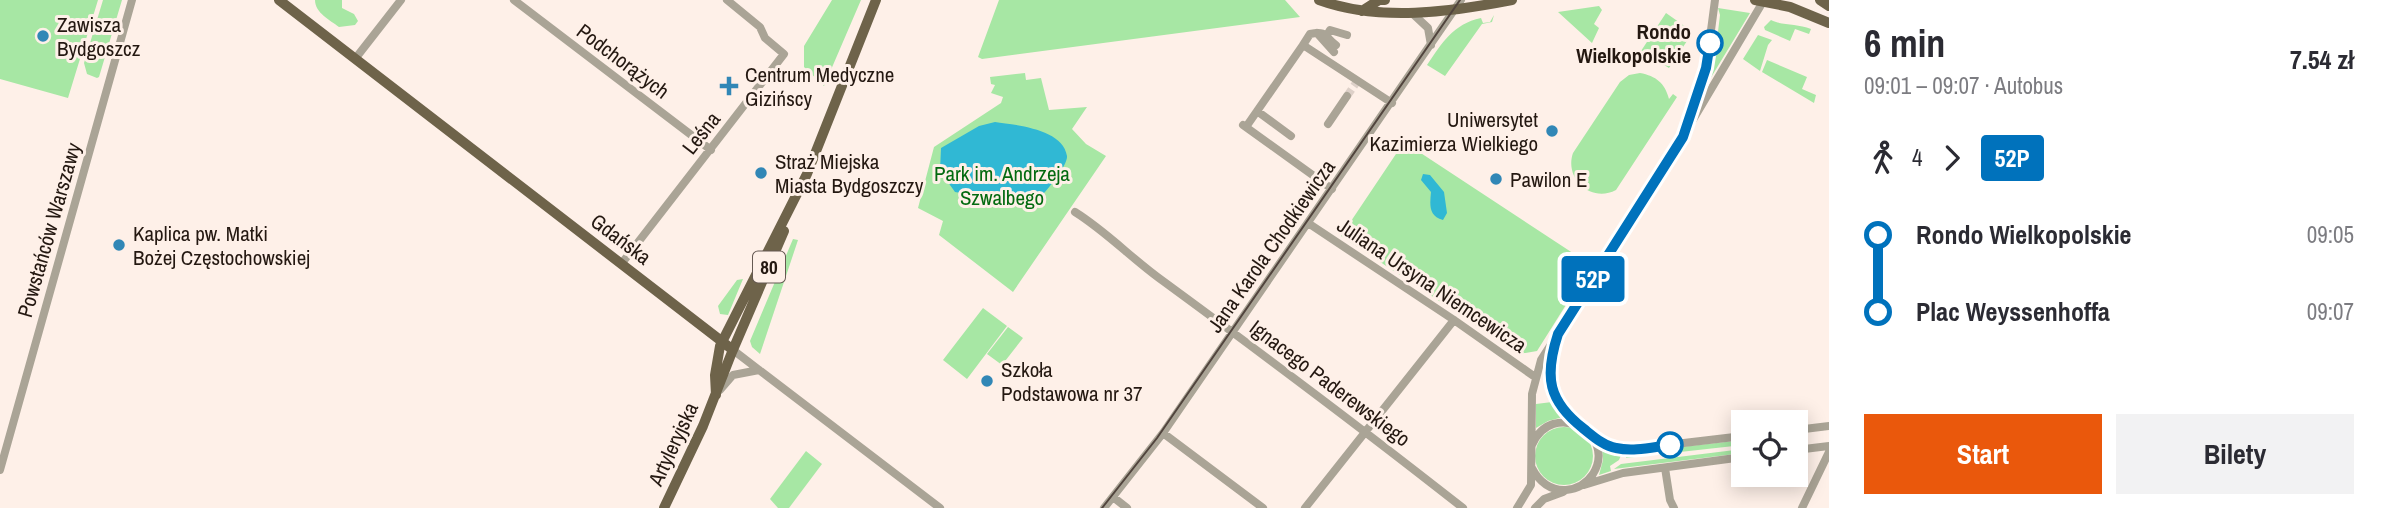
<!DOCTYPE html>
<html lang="pl">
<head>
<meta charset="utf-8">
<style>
	body { margin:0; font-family:"Archivo Narrow",sans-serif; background:#f2f2f3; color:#2b2b33; height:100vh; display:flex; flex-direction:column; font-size:26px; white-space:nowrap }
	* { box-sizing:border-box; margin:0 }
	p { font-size:23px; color:#7c7c81 }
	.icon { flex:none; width:38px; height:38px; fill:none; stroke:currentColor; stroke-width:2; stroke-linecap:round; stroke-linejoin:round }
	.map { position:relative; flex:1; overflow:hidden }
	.details { display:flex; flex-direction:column; background:#fff; width:560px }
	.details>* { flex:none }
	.badge { padding:0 14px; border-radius:5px; font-size:24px; line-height:46px }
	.buttons { position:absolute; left:1731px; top:410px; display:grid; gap:14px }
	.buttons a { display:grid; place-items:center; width:77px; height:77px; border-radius:0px; background:#fff; box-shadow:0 4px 18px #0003; font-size:35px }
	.map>.badge { position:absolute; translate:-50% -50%; box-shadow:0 0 0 4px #fff }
	.legs { display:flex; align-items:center; gap:10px; height:77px; padding:0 35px; font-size:23px }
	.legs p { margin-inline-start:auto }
	.head { display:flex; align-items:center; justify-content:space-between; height:119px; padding:0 35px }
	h1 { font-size:38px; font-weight:700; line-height:52px }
	.primary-button { display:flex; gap:14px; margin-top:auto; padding:14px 35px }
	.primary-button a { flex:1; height:80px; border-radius:0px; background:#ea580c; color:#fff; font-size:28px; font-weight:700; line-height:80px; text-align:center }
	.primary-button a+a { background:#f2f2f3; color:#2b2b33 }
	ul { padding:0 35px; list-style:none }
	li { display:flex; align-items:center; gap:24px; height:77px; font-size:26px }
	li i { display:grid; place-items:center; width:10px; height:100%; margin:0 9px; background:currentColor }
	li i::after { content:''; width:18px; height:18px; margin:-9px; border:5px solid; border-radius:50%; background:#fff }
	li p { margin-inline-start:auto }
	li:first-child i { background:linear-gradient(#0000 50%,currentColor 0) }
	li:last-child i { background:linear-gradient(currentColor 50%,#0000 0) }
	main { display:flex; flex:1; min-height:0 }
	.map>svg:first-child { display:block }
	.green { fill:#a7e7a4 }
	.water { fill:#30b8d4 }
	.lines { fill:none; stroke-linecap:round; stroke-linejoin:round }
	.minor-tunnel { stroke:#ddd0c8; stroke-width:8; stroke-dasharray:8 4; stroke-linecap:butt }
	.minor { stroke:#aaa496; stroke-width:8 }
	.major { stroke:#6e634a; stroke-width:10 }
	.tram { stroke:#51443d; stroke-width:2 }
	.line-1-casing { stroke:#fff; stroke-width:16 }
	.line-1 { stroke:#0072bc; stroke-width:10 }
	.poi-dot { fill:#3187b6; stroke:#fef0e8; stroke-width:2.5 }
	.stop-1-dot { fill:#fff; stroke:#0072bc; stroke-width:3.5 }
	.labels { text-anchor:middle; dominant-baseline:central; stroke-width:6; stroke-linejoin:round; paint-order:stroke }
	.shield { fill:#fef0e8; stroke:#655952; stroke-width:2 }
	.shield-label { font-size:19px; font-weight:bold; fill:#241811 }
	.poi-label { font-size:21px; fill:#241811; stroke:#fef0e8; text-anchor:start }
	.stop-label { font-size:21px; font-weight:bold; fill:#241811; stroke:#fef0e8; text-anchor:end }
	.street-label { font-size:21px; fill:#241811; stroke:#fef0e8 }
	.park-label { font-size:21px; fill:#036a10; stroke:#fef0e8 }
</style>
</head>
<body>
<main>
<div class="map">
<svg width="1829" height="508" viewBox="0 0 1829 508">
	<rect width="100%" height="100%" fill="#fef0e8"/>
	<path class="green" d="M0,0H98L68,98L0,79Z
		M103,0H122L99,77L97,78L87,74L84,63Z
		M315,0H342V8L354,14L358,21L355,25L339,27C330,20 315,13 315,0Z
		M832,0H861L824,86L804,67V46Z
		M999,0H1285L1300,17L982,59L978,57Z
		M1599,6L1602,10L1594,24L1599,28L1592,43L1558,12Z
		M1718,8L1750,13L1707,84L1717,40L1720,15Z
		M1666,13L1693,32L1669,68L1641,51Z
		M1494,15L1492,22L1482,24L1445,76L1427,65C1442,43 1453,24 1481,18L1483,23L1490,22Z
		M1771,20C1782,26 1797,23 1811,29L1809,34L1795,29L1790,41L1765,30L1764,27Z
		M1758,35L1772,40L1768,45L1760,71L1743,59Z
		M1767,60L1807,77L1802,89L1816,95L1814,103L1762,72Z
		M1025,73L1026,80L1041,78L1049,110L1087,107L1072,129L1086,144L1106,156L1013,292L939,235L943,221L918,208L934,147L1001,103L1003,97L991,93L995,85L991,84L990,77Z
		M1640,73C1656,76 1665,83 1669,99L1673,94L1677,97L1616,190C1591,203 1564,179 1573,153L1620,82L1629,75Z
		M1404,142L1591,265L1537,351L1519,354L1341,236Z
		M793,239L798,240L760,354L752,347L750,341Z
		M743,279L728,315L720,314L718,306L737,280Z
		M983,308L1007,326L967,379L943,360Z
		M1008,327L1023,338L1002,365L987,354Z
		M1552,402L1563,417L1548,421L1536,428V404Z
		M1535 456a29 29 0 1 1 58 0a29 29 0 1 1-58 0Z
		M1743,440V445L1626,458L1627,453Z
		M1602,447L1622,453L1619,460L1610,466L1611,471L1599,475L1603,460Z
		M1743,449V453L1614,469L1621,464Z
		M806,451L822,464L789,508H778L770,499Z"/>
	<path class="water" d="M995,122C1016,125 1063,129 1067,156C1068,164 1049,188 1043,194C1015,204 984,197 955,192L940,171L941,148L979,126Z
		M1423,174L1430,175L1444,192L1447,213L1443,220C1428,216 1430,204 1431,192L1421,180Z"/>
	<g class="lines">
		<path class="minor-tunnel" d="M1347,96L1356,83"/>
		<path class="minor" d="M514,0L711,150
			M1412,13L1428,28L1431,45
			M1317,33L1334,52
			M1327,35L1330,30L1347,35
			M1303,45L1310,34C1328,30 1325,38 1336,45
			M355,59L401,0
			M1257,111L1291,136
			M1689,120L1706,68L1715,0
			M1328,124L1347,96
			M1243,125L1332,189
			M1246,127L1303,45L1392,103
			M1075,212C1107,232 1132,259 1163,281C1264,355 1364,430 1463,508
			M1308,223L1454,320L1535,377
			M622,263L784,54L765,38L760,27L727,0
			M1555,342C1545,373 1551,403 1578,424
			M733,350L940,508
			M720,390L733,375L759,370
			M1796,430L1829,426
			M1163,433L1263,508
			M1593,436L1613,447L1633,449L1743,436
			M1532,445C1552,398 1618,433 1593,474C1587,483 1577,489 1566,490C1551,491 1539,482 1532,468
			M1796,450L1829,446
			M1665,468L1670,500L1674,508
			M0,470L132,0
			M1584,485L1623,473L1743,457
			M1113,497L1127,508
			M1104,508L1163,433L1461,0
			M1305,508L1454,320
			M1517,508L1531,485L1532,394L1541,360L1662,172L1764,0
			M1535,508L1544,499L1563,492
			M1802,508L1829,452"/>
		<path class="major" d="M279,0L733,350
			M1319,0C1380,22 1450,12 1512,0
			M1755,0L1790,7L1829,23
			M1820,0L1829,6
			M1362,11L1379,0H1385
			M716,395L715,375L720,346L807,174L876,0
			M664,508L703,426L732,352L784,231"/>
		<path class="tram" d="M1102,508L1157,438L1460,0"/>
	</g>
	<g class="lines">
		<g class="line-1-casing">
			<path id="line-1" d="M1670,445C1653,447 1634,452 1616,448C1604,446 1594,437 1584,429C1548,401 1544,377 1558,334L1683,137L1706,68L1710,43"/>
		</g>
		<use href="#line-1" class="line-1"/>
	</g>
	<g class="poi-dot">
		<circle cx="43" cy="36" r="7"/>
		<path d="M725.5 75.5h7v7h7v7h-7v7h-7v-7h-7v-7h7z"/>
		<circle cx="1552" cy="131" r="7"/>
		<circle cx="761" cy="173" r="7"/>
		<circle cx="1496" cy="179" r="7"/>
		<circle cx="119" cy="245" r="7"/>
		<circle cx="987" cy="381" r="7"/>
	</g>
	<g class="stop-1-dot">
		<circle cx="1710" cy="43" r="12"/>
		<circle cx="1670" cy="445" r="12"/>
	</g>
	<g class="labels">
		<rect class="shield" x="753" y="251.5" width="32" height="31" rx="5"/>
		<g class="shield-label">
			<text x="769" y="267">80</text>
		</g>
		<g class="poi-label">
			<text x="57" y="24">Zawisza<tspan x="57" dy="24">Bydgoszcz</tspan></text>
			<text x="745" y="74">Centrum Medyczne<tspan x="745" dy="24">Gizińscy</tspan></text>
			<text x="1538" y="119" text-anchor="end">Uniwersytet<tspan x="1538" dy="24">Kazimierza Wielkiego</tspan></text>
			<text x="775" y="161">Straż Miejska<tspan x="775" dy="24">Miasta Bydgoszczy</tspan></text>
			<text x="1510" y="179">Pawilon E</text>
			<text x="133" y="233">Kaplica pw. Matki<tspan x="133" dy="24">Bożej Częstochowskiej</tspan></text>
			<text x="1001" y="369">Szkoła<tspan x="1001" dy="24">Podstawowa nr 37</tspan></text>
		</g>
		<g class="stop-label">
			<text x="1691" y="31">Rondo<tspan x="1691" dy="24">Wielkopolskie</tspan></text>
		</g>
		<g class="street-label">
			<text transform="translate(623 61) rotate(37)">Podchorążych</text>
			<text transform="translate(701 133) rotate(-52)">Leśna</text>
			<text transform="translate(49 230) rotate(-74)">Powstańców Warszawy</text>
			<text transform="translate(621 239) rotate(37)">Gdańska</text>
			<text transform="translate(1271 246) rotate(-55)">Jana Karola Chodkiewicza</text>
			<text transform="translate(1432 285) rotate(34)">Juliana Ursyna Niemcewicza</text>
			<text transform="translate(1330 383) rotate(37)">Ignacego Paderewskiego</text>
			<text transform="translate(673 444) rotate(-65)">Artyleryjska</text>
		</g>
		<g class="park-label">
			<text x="1002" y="173">Park im. Andrzeja<tspan x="1002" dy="24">Szwalbego</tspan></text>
		</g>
	</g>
</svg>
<div class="buttons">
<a><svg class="icon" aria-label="locate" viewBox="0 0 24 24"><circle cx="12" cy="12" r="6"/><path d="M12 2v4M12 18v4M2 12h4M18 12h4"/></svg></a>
</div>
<b class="badge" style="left:1593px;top:279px;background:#0072bc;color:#fff">52P</b>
</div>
<section class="details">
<div class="head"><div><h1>6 min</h1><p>09:01 – 09:07 · Autobus</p></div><b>7.54 zł</b></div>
<div class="legs"><svg class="icon" aria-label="walk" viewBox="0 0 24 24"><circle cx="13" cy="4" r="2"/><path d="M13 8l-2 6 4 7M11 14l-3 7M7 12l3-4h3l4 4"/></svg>4<svg class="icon" aria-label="forward" viewBox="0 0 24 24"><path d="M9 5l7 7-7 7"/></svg><b class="badge" style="background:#0072bc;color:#fff">52P</b></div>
<ul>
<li><i style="color:#0072bc"></i><b>Rondo Wielkopolskie</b><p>09:05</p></li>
<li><i style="color:#0072bc"></i><b>Plac Weyssenhoffa</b><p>09:07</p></li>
</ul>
<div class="primary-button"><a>Start</a><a>Bilety</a></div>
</section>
</main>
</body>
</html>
